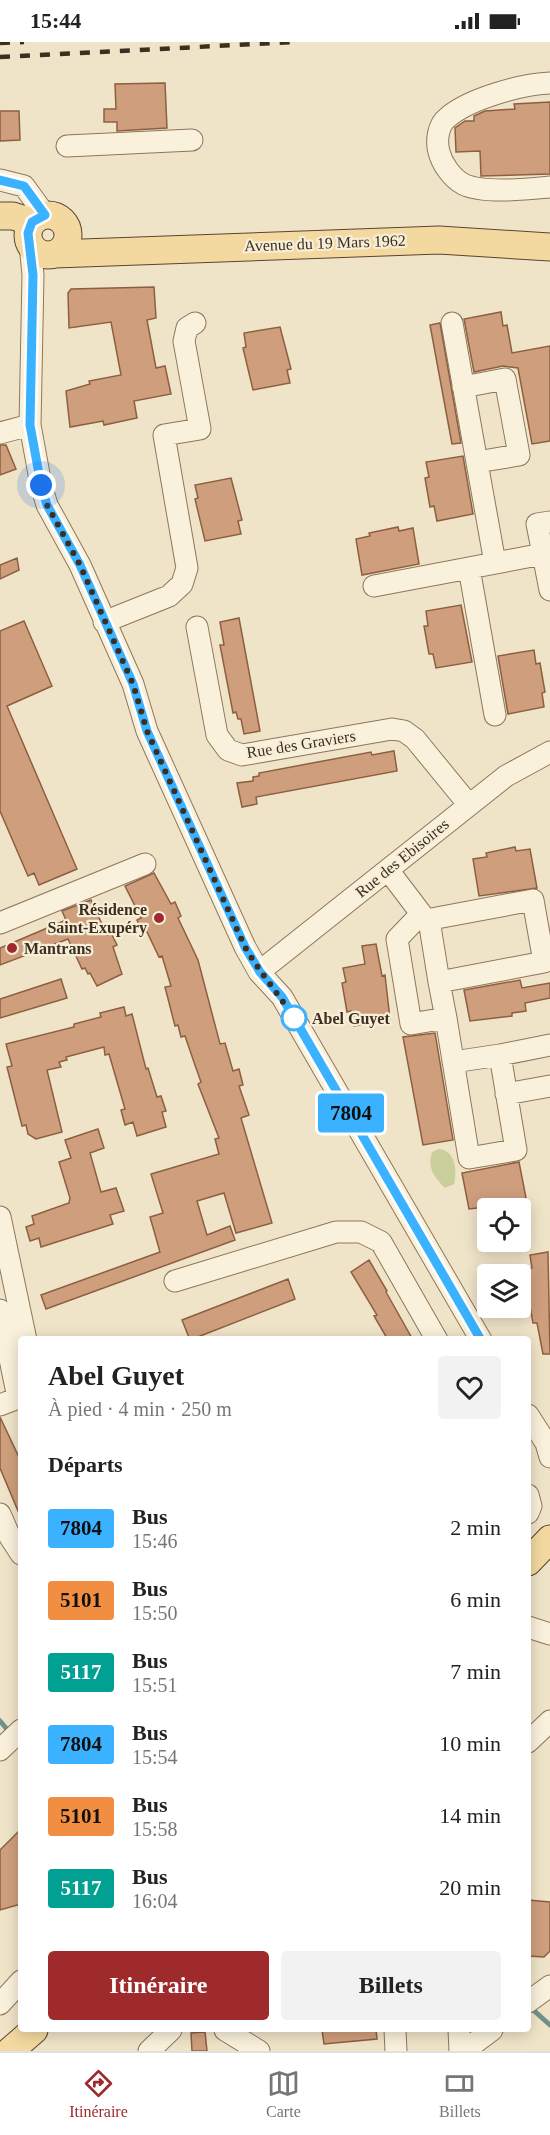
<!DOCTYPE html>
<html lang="fr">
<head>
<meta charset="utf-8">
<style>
	body { margin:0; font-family:"Times New Roman",serif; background:#f2f2f2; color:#222; height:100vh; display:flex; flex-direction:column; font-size:22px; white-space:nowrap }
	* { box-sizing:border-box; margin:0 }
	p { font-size:20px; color:#767676 }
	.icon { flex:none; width:33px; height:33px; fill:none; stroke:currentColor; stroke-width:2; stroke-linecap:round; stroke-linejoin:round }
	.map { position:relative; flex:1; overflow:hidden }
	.drawer { position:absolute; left:18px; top:1294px; width:513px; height:696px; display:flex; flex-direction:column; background:#fff; border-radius:6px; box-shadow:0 3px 15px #0003 }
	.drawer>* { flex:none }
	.badge { padding:0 12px; border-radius:4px; font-size:21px; line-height:39px }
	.fabs { position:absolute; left:477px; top:1156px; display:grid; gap:12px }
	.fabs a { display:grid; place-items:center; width:54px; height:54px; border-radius:6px; background:#fff; box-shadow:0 3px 15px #0003; font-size:30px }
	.you { position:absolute; width:30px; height:30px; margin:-15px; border:4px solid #fff; border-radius:50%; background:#1a73e8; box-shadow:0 0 0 9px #1a73e833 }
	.map>.badge { position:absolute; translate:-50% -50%; box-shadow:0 0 0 3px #fff }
	h2 { padding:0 30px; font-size:22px; line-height:54px }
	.round { display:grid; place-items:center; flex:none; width:63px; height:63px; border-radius:6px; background:#f2f2f2 }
	.headline { display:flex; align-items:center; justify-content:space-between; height:102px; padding:0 30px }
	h1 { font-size:28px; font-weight:800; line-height:45px }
	.button { display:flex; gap:12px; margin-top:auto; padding:12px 30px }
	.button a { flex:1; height:69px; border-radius:6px; background:#9e2a2b; color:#fff; font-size:24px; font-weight:800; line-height:69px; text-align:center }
	.button a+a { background:#f2f2f2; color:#222 }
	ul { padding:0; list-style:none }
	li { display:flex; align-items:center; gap:18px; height:72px; padding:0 30px }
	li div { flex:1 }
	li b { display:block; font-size:22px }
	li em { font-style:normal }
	li .badge { min-width:66px; font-weight:700; text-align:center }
	.status { display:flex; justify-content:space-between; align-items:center; height:42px; padding:0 30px; background:#fff; direction:ltr }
	.status svg { height:16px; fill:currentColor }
	.menu { display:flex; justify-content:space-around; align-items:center; height:84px; border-top:2px solid #e0e0e0; background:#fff; font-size:16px; color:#767676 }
	.menu a { display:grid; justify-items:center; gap:3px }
	.menu .current { color:#9e2a2b }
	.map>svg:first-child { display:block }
	.green { fill:#c9cf9b }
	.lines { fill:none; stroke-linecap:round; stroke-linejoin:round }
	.stream { stroke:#6f938a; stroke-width:5 }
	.building { fill:#cf9f7d; stroke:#8d5f41; stroke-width:1.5 }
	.minor-casing { stroke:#8d765c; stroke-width:23 }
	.major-casing { stroke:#5b4430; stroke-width:29 }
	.minor { stroke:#faf1dc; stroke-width:21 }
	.major { stroke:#f3d9a0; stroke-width:27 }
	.rail { stroke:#3d2e20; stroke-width:4.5; stroke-dasharray:10 10; stroke-linecap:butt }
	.line-casing { stroke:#fff; stroke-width:14 }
	.line { stroke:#3bb2ff; stroke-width:9 }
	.walk { stroke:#3d2e20; stroke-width:6; stroke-dasharray:0 10.8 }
	.poi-dot { fill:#9e2a2b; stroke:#f7eed8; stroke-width:2 }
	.stop-dot { fill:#fff; stroke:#3bb2ff; stroke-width:3 }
	.labels { text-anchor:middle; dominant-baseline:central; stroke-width:4.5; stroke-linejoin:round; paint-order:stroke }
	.street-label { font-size:16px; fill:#3d2e20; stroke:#f7eed8 }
	.poi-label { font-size:16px; font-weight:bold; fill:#3d2e20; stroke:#f7eed8; text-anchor:end }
	.stop-label { font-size:16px; font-weight:bold; fill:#3d2e20; stroke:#f7eed8; text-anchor:start }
</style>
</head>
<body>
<div class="status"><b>15:44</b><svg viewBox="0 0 49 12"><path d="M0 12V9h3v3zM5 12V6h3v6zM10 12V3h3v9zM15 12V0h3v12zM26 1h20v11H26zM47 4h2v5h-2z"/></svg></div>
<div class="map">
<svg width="550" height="2009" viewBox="0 0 550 2009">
	<rect width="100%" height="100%" fill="#f0e4c8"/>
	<path class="green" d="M439,1107C456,1109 457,1128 454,1142L445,1146C434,1135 427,1126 432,1110Z"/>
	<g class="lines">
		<path class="stream" d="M0,1679L11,1692
			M531,1966L550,1983"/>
	</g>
	<path class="building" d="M165,41L167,86L117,89V80H104V67H116L115,42Z
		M550,60V132L481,134L480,109L456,110L455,86L465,79H474V74L485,69L515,67L514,62Z
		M0,69H19L20,98L0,99Z
		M154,245L156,276L147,278L156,326L165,324L171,352L134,359L137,376L104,383L103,379L70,385L66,349L90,342L89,339L121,333L111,280L69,286L68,251L71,247Z
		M501,270L503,284L507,283L512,311L550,304V399L532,402L518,326L503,324L474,330L464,277Z
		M440,281L461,401L452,402L430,283Z
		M280,285L291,327L287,328L290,341L253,348L243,306L246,305L244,291Z
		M0,403H6L16,427L0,433Z
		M463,414L473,472L437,479L434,464L430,465L425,436L429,435L426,420Z
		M231,436L242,478L238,479L241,492L205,499L195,457L198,456L195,443Z
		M398,485L399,489L413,486L419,522L362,533L356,497L370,494L369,491Z
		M17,516L19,528L0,537V523Z
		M461,563L472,620L436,626L433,612H429L424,584H428L426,569Z
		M239,576L260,689L244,692L241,677H238L236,670L233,671L220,603H224L220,580Z
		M24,579L52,644L7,664L77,827L39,843L34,831L28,834L0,769V589Z
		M534,608L536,622L540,621L545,650L542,651L544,665L508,672L498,614Z
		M394,709L397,729L256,755L257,762L242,765L237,741L253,739V735L259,734V731L371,710L372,713Z
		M515,805L516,809L530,807L537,846L479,854L473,817L487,815L486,811Z
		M154,831L171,862L175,860L181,874L178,876L198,918L220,1002L225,1001L233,1029L239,1027L243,1043L239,1044L249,1073L241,1076L272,1181L236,1191L224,1151L197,1159L207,1193L230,1184L235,1198L46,1267L41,1253L160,1210L150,1175L163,1171L151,1132L219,1112L215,1097L219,1096L198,1042L201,1040L196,1026L185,994L181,995L178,983L175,984L165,945L171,944L162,914L159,915L147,890L143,891L137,878L141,876L125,844Z
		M91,858L107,893L111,891L117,903L113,905L122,932L97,944L90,931L88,932L85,926L82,927L68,897L0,923V906L66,878L62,869Z
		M376,902L382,934L385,933L390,977L354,984L351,969L347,970L342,941L346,940L343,926L365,922L362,904Z
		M61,937L67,956L0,976V957Z
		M520,938L522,946L550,941V956L525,961L526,969L512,971V974L470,979L464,948Z
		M124,965L126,974L132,972L146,1027L148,1026L157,1055L161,1054L166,1069L162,1070L166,1085L137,1094L133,1080L125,1083L121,1068L125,1067L109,1012L105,1013L104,1005L66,1015L67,1018L59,1020L61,1025L47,1028L62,1090L36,1097L28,1092L26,1083L22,1084L7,1025L12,1024L6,1002L74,985V982L101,975L100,971Z
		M435,991L453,1098L423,1103L403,995Z
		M98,1087L104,1106L90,1111L101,1150L116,1146L124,1169L110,1173L113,1182L41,1205L39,1196L30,1199L26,1185L34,1182L32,1174L69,1161L70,1156L59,1120L71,1116L65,1098Z
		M519,1120L526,1156L512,1159L513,1162L469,1167L462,1131Z
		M548,1210L550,1312H543L537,1281H533L529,1259L520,1261V1228L532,1226L530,1213Z
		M369,1218L387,1249L386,1250L413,1298H388L374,1274L377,1273L351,1230Z
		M288,1237L295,1257L190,1298L182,1278Z
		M0,1375L18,1413L21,1412V1476L0,1426Z
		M21,1787V1862L0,1868V1808Z
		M528,1858L550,1860V1909L544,1915L528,1914Z
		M322,1988H376L377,1997L324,2002Z
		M205,1990L207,2009H192L191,1991Z"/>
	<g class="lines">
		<g class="minor-casing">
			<path id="minor" d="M550,41C522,42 468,57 447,76C438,83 436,99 439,110C442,122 452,136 463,142C483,152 528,147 550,145
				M67,104L192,98
				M0,138L24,144L45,173
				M30,202L33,233L30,383L41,443L47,463L80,523L133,642L147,689L245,905L259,930L282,955L481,1298
				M452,281L495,521
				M463,345L505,337L519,413L477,420
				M0,391L30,383
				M543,512L537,482L550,480
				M469,526L495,673
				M374,544L543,512L550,548
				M104,580L169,554L182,542L187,526L164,393L200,387L184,299L187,286L195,281
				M197,585L217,693L228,708L242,713L392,687L404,689L415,697L469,763
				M388,828L426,878L533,858L544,920L439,940L429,878
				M421,872L397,897L411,982L446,976L439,940
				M0,881L145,822
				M259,930L506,734L550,710
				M446,976L469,1116L516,1108L500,1013L453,1020
				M500,1013L550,1003
				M506,1052L550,1044
				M0,1175L26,1298
				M175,1239L336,1190H361L381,1200L437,1298
				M0,1268L18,1356L0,1363
				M528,1373L546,1401L550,1415
				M528,1453L531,1464L528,1471
				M0,1472L10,1495L21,1512
				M528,1585L550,1592
				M528,1700L550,1679
				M0,1708L21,1688
				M528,1960L550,1944
				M0,1962L21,1939
				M225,1988L259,2009
				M395,1988L396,2009
				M459,1988L460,2009
				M149,2009L171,1988
				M464,2009L492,1988"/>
		</g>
		<g class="major-casing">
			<path id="major" d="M28 193a20 20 0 1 1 40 0a20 20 0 1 1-40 0Z
				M0,174H13L32,180
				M55,212L439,198L550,205
				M528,1520L550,1497
				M10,2009L34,1988"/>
		</g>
		<use href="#minor" class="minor"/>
		<use href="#major" class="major"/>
		<path class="rail" d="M0,1L24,0
			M0,15L296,0"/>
	</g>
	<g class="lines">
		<g class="line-casing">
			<path id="line" d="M0,138L24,144L45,173L32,180L28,191L33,233L30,383L41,443L47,463L80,523L133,642L147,689L245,905L260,930L282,955L481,1298"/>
		</g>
		<use href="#line" class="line"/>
		<path class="walk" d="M41,443L47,463L80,523L133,642L147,689L245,905C261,933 282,955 298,983L294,976"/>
	</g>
	<g class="poi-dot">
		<circle cx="159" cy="876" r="6"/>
		<circle cx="12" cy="906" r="6"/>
	</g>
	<circle class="stop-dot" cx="294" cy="976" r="12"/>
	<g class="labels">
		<g class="street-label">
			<text transform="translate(325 201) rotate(-2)">Avenue du 19 Mars 1962</text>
			<text transform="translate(301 702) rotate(-9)">Rue des Graviers</text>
			<text transform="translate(402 816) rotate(-39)">Rue des Ebisoires</text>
		</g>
		<g class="poi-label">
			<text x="147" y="867">Résidence<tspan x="147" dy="18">Saint-Exupéry</tspan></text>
			<text x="24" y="906" text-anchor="start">Mantrans</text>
		</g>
		<g class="stop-label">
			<text x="312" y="976">Abel Guyet</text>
		</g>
	</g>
</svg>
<div class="fabs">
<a><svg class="icon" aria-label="locate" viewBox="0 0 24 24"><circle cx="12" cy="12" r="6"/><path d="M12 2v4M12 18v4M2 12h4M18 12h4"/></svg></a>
<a><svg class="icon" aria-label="layers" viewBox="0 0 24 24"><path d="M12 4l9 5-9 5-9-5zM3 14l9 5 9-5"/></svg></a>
</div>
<div class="you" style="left:41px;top:443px"></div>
<b class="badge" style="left:351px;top:1071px;background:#3bb2ff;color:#111">7804</b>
<section class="drawer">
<div class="headline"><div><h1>Abel Guyet</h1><p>À pied · 4 min · 250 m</p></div><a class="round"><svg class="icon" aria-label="heart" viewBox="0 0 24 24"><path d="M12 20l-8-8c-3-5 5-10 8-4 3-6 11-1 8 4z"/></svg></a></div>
<h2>Départs</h2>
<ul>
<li><span class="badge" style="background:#3bb2ff;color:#111">7804</span><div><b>Bus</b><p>15:46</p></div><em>2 min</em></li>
<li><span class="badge" style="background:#f28e42;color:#111">5101</span><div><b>Bus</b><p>15:50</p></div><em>6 min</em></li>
<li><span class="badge" style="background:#00a092;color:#fff">5117</span><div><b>Bus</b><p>15:51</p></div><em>7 min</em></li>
<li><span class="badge" style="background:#3bb2ff;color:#111">7804</span><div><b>Bus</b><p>15:54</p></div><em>10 min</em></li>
<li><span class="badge" style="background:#f28e42;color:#111">5101</span><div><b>Bus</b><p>15:58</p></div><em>14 min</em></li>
<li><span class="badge" style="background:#00a092;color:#fff">5117</span><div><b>Bus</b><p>16:04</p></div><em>20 min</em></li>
</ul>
<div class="button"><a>Itinéraire</a><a>Billets</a></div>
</section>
</div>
<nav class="menu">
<a class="current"><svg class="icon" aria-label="directions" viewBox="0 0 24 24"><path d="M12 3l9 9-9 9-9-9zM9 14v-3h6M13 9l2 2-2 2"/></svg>Itinéraire</a>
<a><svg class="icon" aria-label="map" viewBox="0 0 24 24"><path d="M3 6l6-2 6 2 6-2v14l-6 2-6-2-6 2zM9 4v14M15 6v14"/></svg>Carte</a>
<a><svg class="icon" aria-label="tickets" viewBox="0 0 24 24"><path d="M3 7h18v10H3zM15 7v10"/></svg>Billets</a>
</nav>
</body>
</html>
